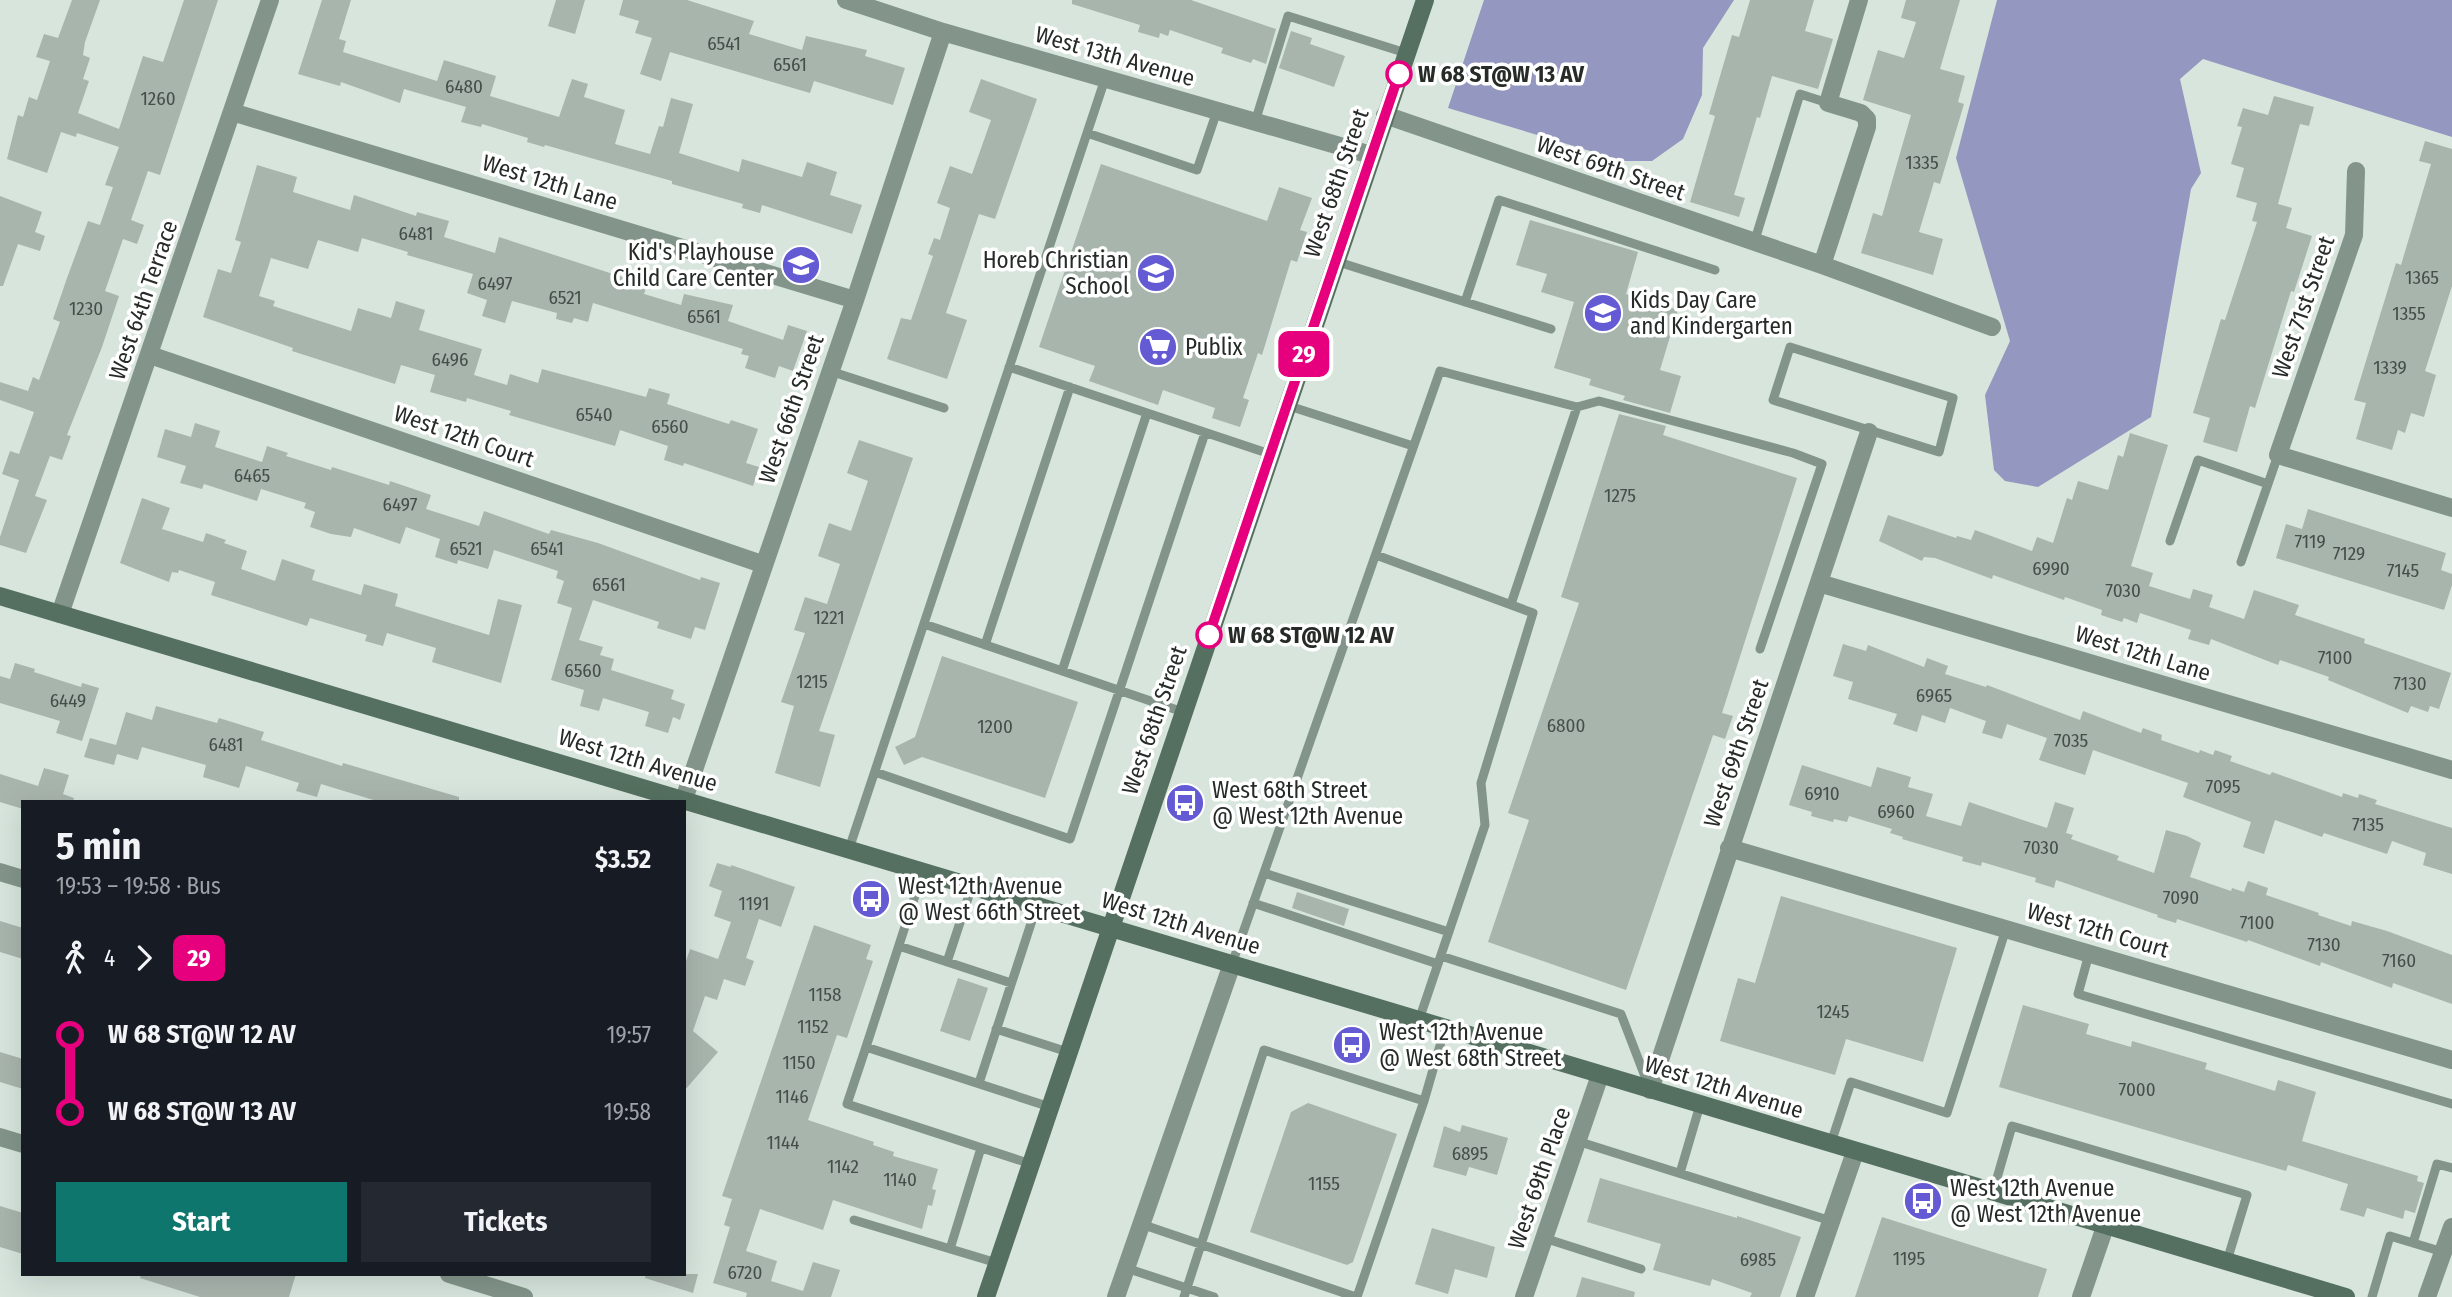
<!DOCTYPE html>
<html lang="en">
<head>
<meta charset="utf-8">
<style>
	body { margin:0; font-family:"Fira Sans Condensed",sans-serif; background:#242831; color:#f1f3f6; height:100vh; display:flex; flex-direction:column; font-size:26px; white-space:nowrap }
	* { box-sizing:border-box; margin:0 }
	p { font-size:23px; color:#9ea1a6 }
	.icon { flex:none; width:38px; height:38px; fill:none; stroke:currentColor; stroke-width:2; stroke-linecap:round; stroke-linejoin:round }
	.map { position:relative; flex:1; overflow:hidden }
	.sheet { position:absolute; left:21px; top:800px; width:665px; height:476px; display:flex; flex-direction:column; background:#171b24; border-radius:0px; box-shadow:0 7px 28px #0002 }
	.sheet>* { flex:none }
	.badge { padding:0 14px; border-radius:10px; font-size:24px; line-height:46px }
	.map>.badge { position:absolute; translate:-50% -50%; box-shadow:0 0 0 4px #fff }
	.legs { display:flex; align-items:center; gap:10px; height:77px; padding:0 35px; font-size:23px }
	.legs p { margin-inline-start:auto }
	.overview { display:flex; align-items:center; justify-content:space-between; height:119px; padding:0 35px }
	h1 { font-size:38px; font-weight:700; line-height:52px }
	.cta { display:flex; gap:14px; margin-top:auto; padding:14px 35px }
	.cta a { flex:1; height:80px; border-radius:0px; background:#0f766e; color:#fff; font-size:28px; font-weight:700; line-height:80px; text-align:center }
	.cta a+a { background:#242831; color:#f1f3f6 }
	ul { padding:0 35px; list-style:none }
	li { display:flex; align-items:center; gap:24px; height:77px; font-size:26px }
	li i { display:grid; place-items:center; width:10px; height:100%; margin:0 9px; background:currentColor }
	li i::after { content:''; width:18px; height:18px; margin:-9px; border:5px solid; border-radius:50%; background:#171b24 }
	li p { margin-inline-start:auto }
	li:first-child i { background:linear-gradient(#0000 50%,currentColor 0) }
	li:last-child i { background:linear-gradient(currentColor 50%,#0000 0) }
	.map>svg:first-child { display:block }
	.water { fill:#9497bf }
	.building { fill:#a8b5ad }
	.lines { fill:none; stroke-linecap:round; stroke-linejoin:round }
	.service { stroke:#83958a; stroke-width:9 }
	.minor { stroke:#83958a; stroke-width:18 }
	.secondary { stroke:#557060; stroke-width:18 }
	.line-1-casing { stroke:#fff; stroke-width:16 }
	.line-1 { stroke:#e6007e; stroke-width:10 }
	.stop-1-dot { fill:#fff; stroke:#e6007e; stroke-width:3.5 }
	.labels { text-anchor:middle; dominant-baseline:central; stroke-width:7; stroke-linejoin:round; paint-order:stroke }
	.number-label { font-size:19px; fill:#464e49 }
	.street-label { font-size:23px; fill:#262b28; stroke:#fff }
	.stop-label { font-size:23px; font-weight:bold; fill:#262b28; stroke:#fff; text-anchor:start }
	.poi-label { font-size:23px; fill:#262b28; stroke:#fff; text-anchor:start }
</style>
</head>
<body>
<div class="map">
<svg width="2452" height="1297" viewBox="0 0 2452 1297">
	<rect width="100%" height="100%" fill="#d7e5dd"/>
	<path class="water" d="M1484,0H1734L1703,48L1702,95L1683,139L1652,161H1623L1448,108Z
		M1997,0H2452V137L2203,59L2180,79L2201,173L2191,189L2151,417L2038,487L2005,481L1994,470L1985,395L2010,341L1956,158Z"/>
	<path class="building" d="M72,0H100L85,42L83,55L90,58L83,79L89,81L78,113L119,129L143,56L163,62L184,0H218L160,175L148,171L131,220L144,225L137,244L123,239L105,291L119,296L102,347L67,435L71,436L62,460L50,456L35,496L47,500L26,553L0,545V537L19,480L2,474L10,451L19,454L34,412L0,400V382L28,391L33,377L39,380L60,322L53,319L67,278L88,221L100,225L113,187L105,185L119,147L77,133L76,137L61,132L47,173L7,159L18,115L23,117L29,97L37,100L50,61L36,57L44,34L58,38Z
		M322,0H351L339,39L346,41L343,52L437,81L444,60L496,76L490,96L559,117L572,79L588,84L584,97L625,110L615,144L650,154L659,126L663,127L671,98L693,104L679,153L739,172L742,159L802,177L807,162L837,172L830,195L862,205L852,234L762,205L760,213L742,208L743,204L672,184V181L545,145L544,147L527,142L528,138L482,124L481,127L461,122L466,107L404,89L400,103L341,82L340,86L298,74Z
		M556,0H585L575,34L548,26Z
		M623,0H687L754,21L749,34L802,50L806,36L867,50L865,56L905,68L893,105L814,81L810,93L670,52L661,81L640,74L652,38L635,33L639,21L619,15Z
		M1072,0H1191L1276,29L1266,64L1253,59L1251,63L1221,53L1223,48L1170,30L1168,36L1160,33L1159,38L1138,32L1140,25L1072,4Z
		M1750,0H1814L1805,31L1833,39L1818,89L1772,76L1760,118L1757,117L1734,195L1745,198L1739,217L1690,202L1715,116L1709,114L1732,35L1739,37Z
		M1906,0H1960L1940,69L1965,76L1958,102L1964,104L1940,184L1934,182L1919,232L1943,239L1933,275L1861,253L1873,213L1882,216L1911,115L1863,100L1878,50L1904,58L1916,22L1901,18Z
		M1291,31L1312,38L1310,44L1345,56L1334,87L1279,68Z
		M981,79L1037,99L995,219L979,214L946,313L967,320L947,379L887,359L901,318L911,320L933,256L928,254L934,238L940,240L950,208L937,203L950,166L972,174L991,120L969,112Z
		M2274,96L2314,107L2309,126L2300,124L2278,204L2292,208L2286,228L2312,236L2294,292L2291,291L2255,408L2250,406L2237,452L2203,442L2210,418L2193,413L2221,319L2225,320L2257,222L2252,221L2257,203L2236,197L2244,168L2231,164L2242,127L2237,126L2243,108L2268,115Z
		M2425,141L2452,149V286L2425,371L2436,375L2424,417L2411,413L2405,433L2398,430L2392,450L2356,439L2366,403L2354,400L2396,263L2401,265L2431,164L2419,161Z
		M1101,164L1267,221L1279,187L1312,198L1300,230L1307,232L1297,262L1291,260L1262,355L1258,353L1243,398L1249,400L1240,427L1212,418L1215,408L1163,390L1158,405L1089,381L1095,366L1039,347Z
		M257,165L297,177L293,192L350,210L354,195L416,216L417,212L449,221L444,237L495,253L499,237L647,285L644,294L681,305L684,294L733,305L728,321L783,340L788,325L807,331L793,371L779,366L775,378L745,368L749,356L741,354L743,349L593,303L588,322L574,318L572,323L556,319L557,313L512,301L505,323L482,316L487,300L467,293L473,274L407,255L408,252L362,238L358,252L318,240L308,269L271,258L259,296L275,301L273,306L351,331L358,308L391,318L396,301L425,310L419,330L482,349L474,375L507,385L510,374L538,383L542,369L646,397L649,388L670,394L667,404L729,424L731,420L758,429L746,463L759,467L753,486L684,463L683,466L664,460L668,446L620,430L615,446L509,415L511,411L467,398L466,402L430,392L435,375L401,365L395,384L292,351L293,348L203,317L218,269L231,273L241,242L235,240Z
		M0,196L42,212L35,232L45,236L40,251L18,244L3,286H0Z
		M1530,220L1638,252L1626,294L1678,310L1660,370L1681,376L1670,413L1623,400L1625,396L1589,385L1591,379L1554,368L1574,302L1541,292L1547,274L1516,265Z
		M1619,414L1666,426L1663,435L1797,478L1722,713L1733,716L1725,739L1713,735L1626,990L1488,942L1529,820L1508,813L1579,603L1561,597Z
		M195,423L220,431L215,447L262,462L267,446L288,453L286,456L331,470L332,467L389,485L390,481L431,495L426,509L479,526L484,511L549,534L551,530L598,543L700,580L701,577L720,583L705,630L695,627L691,639L657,628L659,622L593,600L579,640L603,647L600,655L614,659L611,670L674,690L671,699L685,704L680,720L673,717L668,733L645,726L649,712L603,698L599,711L580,706L584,690L551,680L572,608L557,603L564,581L556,578L558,571L494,550L488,569L458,560L457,564L435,557L440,539L406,527L400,544L354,528L351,537L331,534L310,527L315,512L304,508L306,503L261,489L257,501L204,484L202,489L180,483L186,466L157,457L165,429L191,437Z
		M2130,433L2168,445L2131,566L2153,573L2149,586L2190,599L2193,589L2213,595L2209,607L2244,619L2254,590L2299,605L2295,615L2365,639L2364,643L2451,673L2439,709L2430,706L2428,712L2411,706L2408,713L2328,680L2329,677L2280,660L2278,665L2211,639L2209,645L2188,639L2191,630L2140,613L2137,623L2124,618L2122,622L2101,615L2102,610L2065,597L2064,600L1993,575L1992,579L1935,558L1924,557L1922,561L1879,541L1888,515L1956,538L1957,536L1971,540L1975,530L2032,551L2037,537L2053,543L2067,498L2072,500L2078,481L2108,490L2118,455L2123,457Z
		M859,440L913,458L819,731L835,735L820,787L775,773L794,706L781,702L805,633L794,630L805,597L827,604L840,564L818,556L829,523L851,531L868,481L847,473Z
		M142,498L170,508L162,529L203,542L206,533L226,540L224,543L247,551L241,569L275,581L282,559L315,570L312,580L361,595L364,584L398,594L395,606L489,635L498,599L522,605L501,683L432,662L436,648L387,633L383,646L365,641L367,635L310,618L307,626L211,595L215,582L179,570L178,573L172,572L169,582L120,563Z
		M2308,509L2446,553L2441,570L2452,574V585L2444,610L2276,558L2286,524L2302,529Z
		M1843,644L1866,651L1868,645L1924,667L1927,658L1948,666L1945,674L1986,687L1987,685L2080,720L2083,711L2141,733L2143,728L2162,735L2161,740L2199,753L2200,750L2213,755L2215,750L2232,756L2230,761L2270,775L2272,772L2342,797L2343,793L2358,798L2359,794L2377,800L2375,804L2452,828V874L2423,865L2426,853L2392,841L2387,854L2324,833L2322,837L2275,820L2264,854L2243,847L2251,822L2183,797L2188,783L2093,750L2085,775L2039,760L2047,738L2007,724L2002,739L1982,733L1986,721L1950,708L1945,723L1922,715L1917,732L1893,724L1897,714L1848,699L1853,682L1833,676Z
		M942,656L1078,702L1045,798L922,757L904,765L895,747L915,737Z
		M15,663L35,669L34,672L81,687L82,683L99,688L82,741L56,733L60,721L0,703V676L10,679Z
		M156,706L217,723L219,718L264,732L261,740L342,766L343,763L459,797V802H380L321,784L317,797L296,791L299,783L246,766L239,788L203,777L206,765L142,747L138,760L117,754L114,765L84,757L90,738L116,745L126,712L152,720Z
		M1802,765L1871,787L1877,767L1911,777L1908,787L1933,794L1926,816L1961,826L1969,802L2047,828L2055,802L2074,808L2066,833L2073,835L2071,839L2119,856L2117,860L2154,873L2166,830L2187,836L2201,843L2190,877L2231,891L2232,888L2244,892L2248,881L2268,888L2266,895L2319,913L2318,915L2351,926L2352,921L2387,931L2452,955V1004L2393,983L2392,988L2321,962L2320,966L2248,940L2247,942L2177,919L2176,923L2166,920L2157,917L2158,915L2056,880L2054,888L2035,882L2036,878L1982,862L1981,866L1962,861L1963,857L1902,839L1903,837L1890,833L1892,829L1849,816L1847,822L1834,819L1833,822L1811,816L1812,812L1789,805Z
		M44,768L69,775L63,794L74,798L73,802H23V809L0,802V774L38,786Z
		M717,863L731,867V865L795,887L781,927L759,919L746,958L754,961L745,986L724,979L717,1000L705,996L693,1031L718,1052L684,1091V967L690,949L718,959L731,922L714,916L722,891L709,886Z
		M1297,892L1349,909L1344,926L1292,908Z
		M1781,896L1957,948L1923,1062L1846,1039L1835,1075L1720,1041L1738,978L1755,983Z
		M0,921L23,928V959L0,952Z
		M814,925L871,945L866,959L873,961L847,1038L837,1035L808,1120L874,1142L873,1145L894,1152L893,1156L938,1169L932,1189L936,1190L932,1206L928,1205L922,1229L833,1200L823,1230L760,1209L746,1251L777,1261L771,1281L803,1291L813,1262L840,1270L831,1297H746L747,1293L713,1283L730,1227L724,1225L732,1199L722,1196Z
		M958,978L988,988L970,1041L940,1031Z
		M2023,1005L2089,1024L2086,1034L2131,1047L2132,1041L2207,1063L2205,1069L2275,1091L2278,1080L2316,1092L2302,1141L2418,1176L2417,1181L2424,1183L2415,1213L2405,1210L2403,1219L2367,1208L2364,1217L2340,1210L2348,1184L2288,1165L2286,1171L1999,1087Z
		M0,1052L23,1059V1089L0,1082Z
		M1308,1103L1397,1134L1353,1262L1347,1265L1250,1232L1291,1112Z
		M1462,1125L1508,1138L1497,1175L1469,1167L1466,1176L1433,1167L1444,1126L1460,1132Z
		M1600,1178L1737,1218V1216L1801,1237L1780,1297H1750L1752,1293L1712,1279L1710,1286L1653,1270L1661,1244L1587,1222Z
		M0,1206L23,1213V1254L0,1247Z
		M1882,1217L2047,1269L2038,1297H1855Z
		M1432,1228L1495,1247L1487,1278L1455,1269L1448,1294L1415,1284Z
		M141,1274H296L289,1297H200L140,1278Z
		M646,1274H698L693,1293L645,1278Z
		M1582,1277L1635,1292L1634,1297H1576Z"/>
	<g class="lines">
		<path class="service" d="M1255,122L1288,16L1406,53
			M1087,133L1197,170L1217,111
			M1754,243L1800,94L1828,103
			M1335,261L1551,329
			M1465,302L1499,200L1715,270
			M1790,347L1953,398L1939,452L1773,400Z
			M1009,367L1270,454
			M830,371L944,408
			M1286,405L1413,446
			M1577,407L1599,401L1793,453L1822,464L1760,649
			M2170,541L2198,460L2268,484
			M1376,555L1533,613L1481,783L1485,825L1419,1020
			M2241,562L2278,455
			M924,624L1183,712
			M985,645L1070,387
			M1062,671L1147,413
			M875,772L1070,839L1205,433
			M849,849L1105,79
			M923,871L866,1047L1050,1107
			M1264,873L1449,932
			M1253,903L1438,964
			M899,946L1011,983
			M2089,954L2078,994L2452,1104
			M1441,956L1621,1014L1649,1087
			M947,962L972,886
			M1232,964L1440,371L1577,407L1511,604
			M996,1029L1068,1052
			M866,1047L847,1104L1031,1164
			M979,1083L1037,905
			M1577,1141L1831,1221
			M1831,1143L1851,1082L1947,1113L2006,929
			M1680,1173L1700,1105
			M1993,1192L2012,1126L2247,1195L2227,1261
			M854,1220L997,1263
			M1141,1224L1356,1297
			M1544,1238L1641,1269
			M2413,1243L2437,1164L2452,1168
			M950,1249L981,1148
			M1126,1268L1214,1297
			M1184,1297L1264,1050L1424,1101L1445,1028
			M1357,1297L1424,1101
			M2372,1297L2390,1236L2443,1252"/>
		<path class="minor" d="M846,0L943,32L1371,155
			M232,112L855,300
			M1385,115L1822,265L1992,327
			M2356,171L2354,235L2278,455L2452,508
			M1822,265L1867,127V119L1861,113L1828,103L1859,0
			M150,355L762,564
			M1819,583L2452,770
			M60,614L270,0
			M683,802L855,300L943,32
			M1729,848L2452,1060
			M0,872L23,879
			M1650,1090L1869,432
			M0,1137L23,1144
			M449,1274L524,1297
			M1116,1297L1232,964
			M1524,1297L1600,1075
			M1805,1297L1855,1152
			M2081,1297L2106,1224
			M2427,1297L2452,1227"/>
		<path class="secondary" d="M0,596L2346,1297
			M986,1297L1425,0"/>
	</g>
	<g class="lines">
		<g class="line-1-casing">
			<path id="line-1" d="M1209,635L1399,74"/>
		</g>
		<use href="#line-1" class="line-1"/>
	</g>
	<defs>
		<g id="school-disc" transform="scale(2.0125)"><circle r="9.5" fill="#645ad3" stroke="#fff"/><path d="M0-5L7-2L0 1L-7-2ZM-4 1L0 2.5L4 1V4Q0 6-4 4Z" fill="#fff"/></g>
		<g id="supermarket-disc" transform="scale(2.0125)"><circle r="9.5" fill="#645ad3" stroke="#fff"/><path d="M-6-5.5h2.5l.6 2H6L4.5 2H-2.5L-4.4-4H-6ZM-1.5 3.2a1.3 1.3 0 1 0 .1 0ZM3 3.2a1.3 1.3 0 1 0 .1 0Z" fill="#fff"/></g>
		<g id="bus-disc" transform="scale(2.0125)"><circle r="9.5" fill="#645ad3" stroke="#fff"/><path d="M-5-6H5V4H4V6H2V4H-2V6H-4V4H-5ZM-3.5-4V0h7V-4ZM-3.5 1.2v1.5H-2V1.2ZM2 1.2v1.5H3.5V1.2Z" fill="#fff"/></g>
	</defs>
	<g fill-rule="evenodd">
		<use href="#school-disc" x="801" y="265"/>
		<use href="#school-disc" x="1156" y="273"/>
		<use href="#school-disc" x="1603" y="313"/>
		<use href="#supermarket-disc" x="1158" y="347"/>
		<use href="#bus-disc" x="1185" y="803"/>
		<use href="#bus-disc" x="871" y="899"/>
		<use href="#bus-disc" x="1352" y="1045"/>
		<use href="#bus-disc" x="1923" y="1201"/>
	</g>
	<g class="stop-1-dot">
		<circle cx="1399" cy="74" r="12"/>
		<circle cx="1209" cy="635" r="12"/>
	</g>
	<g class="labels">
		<g class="number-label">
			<text x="724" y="43">6541</text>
			<text x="790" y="64">6561</text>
			<text x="464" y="86">6480</text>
			<text x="158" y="98">1260</text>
			<text x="1922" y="162">1335</text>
			<text x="416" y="233">6481</text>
			<text x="2422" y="277">1365</text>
			<text x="495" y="283">6497</text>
			<text x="565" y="297">6521</text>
			<text x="86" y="308">1230</text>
			<text x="2409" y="313">1355</text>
			<text x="704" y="316">6561</text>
			<text x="450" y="359">6496</text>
			<text x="2390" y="367">1339</text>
			<text x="594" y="414">6540</text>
			<text x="670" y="426">6560</text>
			<text x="252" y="475">6465</text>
			<text x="1620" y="495">1275</text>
			<text x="400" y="504">6497</text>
			<text x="2310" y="541">7119</text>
			<text x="466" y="548">6521</text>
			<text x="547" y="548">6541</text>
			<text x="2349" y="553">7129</text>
			<text x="2051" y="568">6990</text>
			<text x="2403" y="570">7145</text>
			<text x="609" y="584">6561</text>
			<text x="2123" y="590">7030</text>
			<text x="829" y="617">1221</text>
			<text x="2335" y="657">7100</text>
			<text x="583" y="670">6560</text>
			<text x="812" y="681">1215</text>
			<text x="2410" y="683">7130</text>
			<text x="1934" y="695">6965</text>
			<text x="68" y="700">6449</text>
			<text x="1566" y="725">6800</text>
			<text x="995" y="726">1200</text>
			<text x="2071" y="740">7035</text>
			<text x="226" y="744">6481</text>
			<text x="2223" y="786">7095</text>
			<text x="1822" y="793">6910</text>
			<text x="1896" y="811">6960</text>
			<text x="2368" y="824">7135</text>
			<text x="2041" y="847">7030</text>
			<text x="2181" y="897">7090</text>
			<text x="754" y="903">1191</text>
			<text x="2257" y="922">7100</text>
			<text x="2324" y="944">7130</text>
			<text x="2399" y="960">7160</text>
			<text x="825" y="994">1158</text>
			<text x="1833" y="1011">1245</text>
			<text x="813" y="1026">1152</text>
			<text x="799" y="1062">1150</text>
			<text x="2137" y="1089">7000</text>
			<text x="792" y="1096">1146</text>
			<text x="783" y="1142">1144</text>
			<text x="1470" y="1153">6895</text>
			<text x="843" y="1166">1142</text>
			<text x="900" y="1179">1140</text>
			<text x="1324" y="1183">1155</text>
			<text x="1909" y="1258">1195</text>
			<text x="1758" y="1259">6985</text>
			<text x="745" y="1272">6720</text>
		</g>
		<g class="street-label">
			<text transform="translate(1115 56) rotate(16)">West 13th Avenue</text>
			<text transform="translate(1611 168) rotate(19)">West 69th Street</text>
			<text transform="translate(550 182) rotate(17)">West 12th Lane</text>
			<text transform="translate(1336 183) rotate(-71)">West 68th Street</text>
			<text transform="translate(143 300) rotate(-71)">West 64th Terrace</text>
			<text transform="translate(2303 307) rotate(-71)">West 71st Street</text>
			<text transform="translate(791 409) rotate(-71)">West 66th Street</text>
			<text transform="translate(464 436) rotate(19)">West 12th Court</text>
			<text transform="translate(2143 653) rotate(17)">West 12th Lane</text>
			<text transform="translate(1154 720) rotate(-71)">West 68th Street</text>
			<text transform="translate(1736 753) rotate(-71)">West 69th Street</text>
			<text transform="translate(638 760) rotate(17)">West 12th Avenue</text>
			<text transform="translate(1181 923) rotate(17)">West 12th Avenue</text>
			<text transform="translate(2098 930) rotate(16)">West 12th Court</text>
			<text transform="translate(1724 1087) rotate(17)">West 12th Avenue</text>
			<text transform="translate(1539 1178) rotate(-71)">West 69th Place</text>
		</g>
		<g class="stop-label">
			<text x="1418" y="74">W 68 ST@W 13 AV</text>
			<text x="1228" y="635">W 68 ST@W 12 AV</text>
		</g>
		<g class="poi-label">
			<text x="774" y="252" text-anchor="end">Kid's Playhouse<tspan x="774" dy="26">Child Care Center</tspan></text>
			<text x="1129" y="260" text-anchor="end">Horeb Christian<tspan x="1129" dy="26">School</tspan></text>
			<text x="1630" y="300">Kids Day Care<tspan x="1630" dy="26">and Kindergarten</tspan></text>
			<text x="1185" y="347">Publix</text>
			<text x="1212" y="790">West 68th Street<tspan x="1212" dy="26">@ West 12th Avenue</tspan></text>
			<text x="898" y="886">West 12th Avenue<tspan x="898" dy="26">@ West 66th Street</tspan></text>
			<text x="1379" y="1032">West 12th Avenue<tspan x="1379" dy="26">@ West 68th Street</tspan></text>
			<text x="1950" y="1188">West 12th Avenue<tspan x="1950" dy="26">@ West 12th Avenue</tspan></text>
		</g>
	</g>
</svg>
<b class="badge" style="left:1304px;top:354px;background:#e6007e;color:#fff">29</b>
<section class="sheet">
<div class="overview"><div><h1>5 min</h1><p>19:53 – 19:58 · Bus</p></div><b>$3.52</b></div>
<div class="legs"><svg class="icon" aria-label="walk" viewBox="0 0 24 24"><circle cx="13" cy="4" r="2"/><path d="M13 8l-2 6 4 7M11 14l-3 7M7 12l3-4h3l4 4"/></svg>4<svg class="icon" aria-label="forward" viewBox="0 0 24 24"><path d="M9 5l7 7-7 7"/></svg><b class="badge" style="background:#e6007e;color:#fff">29</b></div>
<ul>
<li><i style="color:#e6007e"></i><b>W 68 ST@W 12 AV</b><p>19:57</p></li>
<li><i style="color:#e6007e"></i><b>W 68 ST@W 13 AV</b><p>19:58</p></li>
</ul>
<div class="cta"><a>Start</a><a>Tickets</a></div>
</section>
</div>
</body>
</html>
